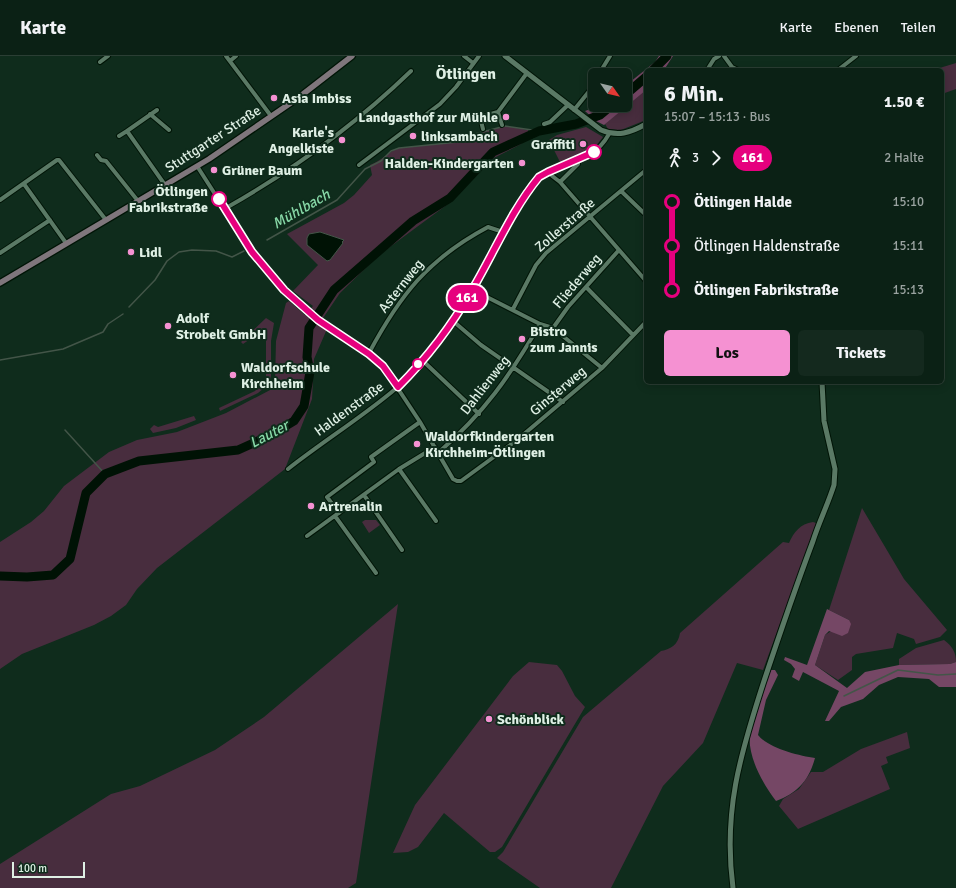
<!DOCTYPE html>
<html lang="de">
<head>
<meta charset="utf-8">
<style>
	body { margin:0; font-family:Signika,sans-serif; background:#14291e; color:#f1f3f6; height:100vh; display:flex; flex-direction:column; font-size:15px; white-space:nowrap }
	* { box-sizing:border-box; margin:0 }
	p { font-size:13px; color:#9aa3a0 }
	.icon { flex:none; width:22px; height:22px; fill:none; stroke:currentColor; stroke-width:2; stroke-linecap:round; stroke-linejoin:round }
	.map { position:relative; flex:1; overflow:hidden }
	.details { position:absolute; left:644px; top:12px; width:300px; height:316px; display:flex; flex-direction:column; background:#0b2115; border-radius:6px; box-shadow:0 2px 10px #0003,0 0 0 1px #2b3e34 }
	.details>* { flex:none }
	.badge { padding:0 8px; border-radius:13px; font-size:14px; line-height:26px }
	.needle { width:26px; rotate:124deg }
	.tools { position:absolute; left:588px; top:12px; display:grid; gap:8px }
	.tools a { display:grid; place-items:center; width:44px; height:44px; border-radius:6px; background:#0b2115; box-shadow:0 2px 10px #0003,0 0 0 1px #2b3e34; font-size:20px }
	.scale { position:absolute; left:12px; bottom:10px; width:73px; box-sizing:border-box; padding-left:4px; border:2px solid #dff0e5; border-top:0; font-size:11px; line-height:14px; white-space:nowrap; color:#dff0e5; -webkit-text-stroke:3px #0f2c1c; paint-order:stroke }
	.map>.badge { position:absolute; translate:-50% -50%; box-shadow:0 0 0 2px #fff }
	.legs { display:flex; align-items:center; gap:6px; height:44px; padding:0 20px; font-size:13px }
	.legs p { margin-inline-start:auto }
	.head { display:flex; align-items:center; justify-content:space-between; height:68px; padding:0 20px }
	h1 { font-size:22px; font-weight:700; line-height:30px }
	.action { display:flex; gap:8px; margin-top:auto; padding:8px 20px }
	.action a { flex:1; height:46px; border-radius:6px; background:#f591d2; color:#111; font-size:16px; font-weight:700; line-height:46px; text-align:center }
	.action a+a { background:#14291e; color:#f1f3f6 }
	ul { padding:0 20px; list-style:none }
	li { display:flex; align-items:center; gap:14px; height:44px; font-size:15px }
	li i { display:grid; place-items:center; width:6px; height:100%; margin:0 5px; background:currentColor }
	li i::after { content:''; width:10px; height:10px; margin:-5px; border:3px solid; border-radius:50%; background:#0b2115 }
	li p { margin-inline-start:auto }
	li:first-child i { background:linear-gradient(#0000 50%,currentColor 0) }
	li:last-child i { background:linear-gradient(currentColor 50%,#0000 0) }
	header { display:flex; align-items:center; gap:24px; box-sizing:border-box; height:56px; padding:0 20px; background:#0b2115; border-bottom:1px solid #2b3e34 }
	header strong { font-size:19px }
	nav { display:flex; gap:22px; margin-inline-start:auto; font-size:14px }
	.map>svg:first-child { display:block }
	.green { fill:#482d3e }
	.forest { fill:#754765 }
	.water { fill:#001205; stroke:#435548 }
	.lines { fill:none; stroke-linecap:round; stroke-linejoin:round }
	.stream { stroke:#435548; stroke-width:1.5 }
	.river { stroke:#001205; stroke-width:9 }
	.minor-casing { stroke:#001406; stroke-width:6 }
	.tertiary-casing { stroke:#001406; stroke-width:7 }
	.secondary-casing { stroke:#001406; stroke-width:8 }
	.minor { stroke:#5a7965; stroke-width:4 }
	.tertiary { stroke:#5a7965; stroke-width:5 }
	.secondary { stroke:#7f767c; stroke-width:5.5 }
	.line-1-casing { stroke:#fff; stroke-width:9 }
	.line-1 { stroke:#e6007e; stroke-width:6 }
	.poi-dot { fill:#f591d2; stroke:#0f2c1c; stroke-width:1.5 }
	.stop-1-dot { fill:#fff; stroke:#e6007e; stroke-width:2 }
	.labels { text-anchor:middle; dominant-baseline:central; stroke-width:4; stroke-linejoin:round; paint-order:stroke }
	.poi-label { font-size:14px; font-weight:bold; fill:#dff0e5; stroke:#0f2c1c; text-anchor:start }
	.street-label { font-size:14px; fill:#dff0e5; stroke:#0f2c1c }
	.stop-label { font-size:14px; font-weight:bold; fill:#dff0e5; stroke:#0f2c1c; text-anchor:end }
	.water-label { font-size:15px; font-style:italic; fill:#87d8a7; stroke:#0f2c1c }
	.quarter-label { font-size:16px; font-weight:bold; fill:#dff0e5; stroke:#0f2c1c }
</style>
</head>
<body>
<header>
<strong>Karte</strong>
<nav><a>Karte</a><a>Ebenen</a><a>Teilen</a></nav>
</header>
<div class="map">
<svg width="956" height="832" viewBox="0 0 956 832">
	<rect width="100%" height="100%" fill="#0f2c1c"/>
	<path class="green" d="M956,7V33L942,38V14H933Z
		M646,33V64L621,74L608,73L605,68Z
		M505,70L528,74V76H532L521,88L492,103L452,145L379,199L340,237L319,268L327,273L314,303L312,343L285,413L157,512L137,533L126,549L111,560L94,569L22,598L0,613V486L31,466L44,455L64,430L109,396L137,384L177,376L226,357L272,333L275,326L276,285L286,247L289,245L305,259L313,250L293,235L318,209L287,178L344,147L354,139L372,119L370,109C381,105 388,96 399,92L458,86L467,80Z
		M586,71L603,81L595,91L560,106L549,84L557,79Z
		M266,262L274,267L271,285V320L269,328L258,337L220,355L219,352L255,335L266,323V278L262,275L243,288L241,286Z
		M194,360L196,364L176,372L153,377L150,373L154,369L158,371Z
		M862,452L904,523L947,574L940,581L916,588L914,583L897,577L893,592L856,598L852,601V614L838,624L815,609L825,579L849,564L829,554Z
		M365,464H376L380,469L369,477L362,466Z
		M813,466L816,467L815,472L763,614L737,607L703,687L663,730L611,832H540L497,802L503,796L583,661L661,595C671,593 678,589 680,577L783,486L789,487C794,476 800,468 813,466Z
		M398,548L356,827L348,832H0V808L111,738L140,730L215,694L264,661Z
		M944,584C952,590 956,596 956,606L950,608L899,609V603L916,592Z
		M529,606L557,609L562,615L575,640L585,651L502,791L495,796H490L444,757L418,791L408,796L393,797L415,749L513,620Z
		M907,676L910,692L886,701L888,707L881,710L890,733L798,773L779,750L783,743L799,733L811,716H823L861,693Z"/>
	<path class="forest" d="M659,0H673L664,14H646V34L604,69L596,65L585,55L601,49H625V30L655,6Z
		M827,553L849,564L851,568L848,577L842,580L829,575L825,579L815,609L847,632L865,616L899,609L950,608L956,606V631H939L929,623L898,621L879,629L863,643L841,651L829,665H825L839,635L803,616L799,625L792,621L795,613L791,608L784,604L785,601L807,609Z
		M771,614H775L778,619L766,644L758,679C768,692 799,700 815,702C809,724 798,737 776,745C763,728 747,700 750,678C751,663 763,635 768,619Z"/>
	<path class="water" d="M320,176L344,184L342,186L343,187L330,204L327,205L307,189V182L309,178Z"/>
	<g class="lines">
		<path class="stream" d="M267,184L337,144L365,113L381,105L391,95L399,92L458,86L467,80L505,70L539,75
			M129,251L155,224L167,205L179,196L192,194L216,195L232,201L244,195
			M0,304L63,293L103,276L108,268L123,258
			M65,374L105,418
			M844,640L898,614L938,619L956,618"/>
		<path class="river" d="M653,14L667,0
			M625,39L646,21
			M0,520L27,521L53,519L70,503L86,437L105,418L139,405L238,394L269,380L294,365L304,350L310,316L307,301L309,272L334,234L413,165L450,142L493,96L539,75L576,68L600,59L612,49"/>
		<g class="minor-casing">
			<path id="minor" d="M226,0L271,60
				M464,0L473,7
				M724,0L732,11L738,14
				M230,5L236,0
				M100,6L108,0
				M707,14L714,3L719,0
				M838,14L856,0
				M601,19L602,13L610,0
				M157,54L127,75L165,129
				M574,54L595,28
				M498,56L502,69
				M150,58L169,74
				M544,68L550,66L568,49
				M483,73L480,61L498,56L527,17
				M119,80L127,75
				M97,99L101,104L106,105L138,145
				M359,109L440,48L456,31L479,0
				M197,110L252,196L284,234L318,264L369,297L383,310L420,366L453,423L457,425H461L517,384L602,312L646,266
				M547,116L560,126L646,225
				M560,126L578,108V104
				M24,128L66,187
				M621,135L646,159
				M0,144L57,104H59L106,164
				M226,152C293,114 355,69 411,15
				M0,197L50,164
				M586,231L633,279
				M473,234L540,268L553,272L602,312
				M513,253L536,209L546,197L646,114
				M453,265L481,289L563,346
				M553,272L568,251L619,194
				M369,297C400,239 428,203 488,171L503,176
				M422,304L479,358
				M435,391L399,413L436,465
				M438,397C485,356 509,321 540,268
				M288,413C321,387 356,365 388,339C409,323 439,286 454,264C478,228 495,188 518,151C525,141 530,129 539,121C562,101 590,112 609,78
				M364,439L402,494
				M339,457L327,441L374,406L371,401L420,366
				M335,460L376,517
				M307,480L399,413"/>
		</g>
		<g class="tertiary-casing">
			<path id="tertiary" d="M505,0L601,74C618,81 630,77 646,68
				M733,832C723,756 740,699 763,628C779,580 795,533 813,485C819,466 828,448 834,429L835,413L824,365L822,326"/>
		</g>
		<g class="secondary-casing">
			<path id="secondary" d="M0,227L209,103L298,42L352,0"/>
		</g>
		<use href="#minor" class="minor"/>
		<use href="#tertiary" class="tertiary"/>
		<use href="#secondary" class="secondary"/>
	</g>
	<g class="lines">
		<g class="line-1-casing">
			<path id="line-1" d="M219,143L252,196L284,234L318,264L369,298L383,310L398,331C426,303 452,269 472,234C494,197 511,155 539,121L548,116L594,96"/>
		</g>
		<use href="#line-1" class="line-1"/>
	</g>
	<g class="poi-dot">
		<circle cx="274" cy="42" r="4"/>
		<circle cx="506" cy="61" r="4"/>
		<circle cx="413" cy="80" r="4"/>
		<circle cx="342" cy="84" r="4"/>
		<circle cx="583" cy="88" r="4"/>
		<circle cx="522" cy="107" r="4"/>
		<circle cx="214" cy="114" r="4"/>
		<circle cx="131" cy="196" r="4"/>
		<circle cx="168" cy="270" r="4"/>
		<circle cx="522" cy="283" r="4"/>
		<circle cx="233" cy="319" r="4"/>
		<circle cx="417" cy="388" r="4"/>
		<circle cx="311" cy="450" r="4"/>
		<circle cx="489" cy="663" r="4"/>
	</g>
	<g class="stop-1-dot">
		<circle cx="594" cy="96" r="7"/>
		<circle cx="219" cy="143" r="7"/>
		<circle cx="418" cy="308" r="5"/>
	</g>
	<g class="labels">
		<g class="poi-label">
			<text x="282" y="42">Asia Imbiss</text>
			<text x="498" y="61" text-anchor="end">Landgasthof zur Mühle</text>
			<text x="334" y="76" text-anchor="end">Karle's<tspan x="334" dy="16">Angelkiste</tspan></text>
			<text x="421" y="80">linksambach</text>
			<text x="575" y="88" text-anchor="end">Graffiti</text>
			<text x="514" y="107" text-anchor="end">Halden-Kindergarten</text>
			<text x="222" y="114">Grüner Baum</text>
			<text x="139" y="196">Lidl</text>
			<text x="176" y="262">Adolf<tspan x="176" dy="16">Strobelt GmbH</tspan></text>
			<text x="530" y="275">Bistro<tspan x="530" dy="16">zum Jannis</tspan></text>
			<text x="241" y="311">Waldorfschule<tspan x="241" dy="16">Kirchheim</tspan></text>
			<text x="425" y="380">Waldorfkindergarten<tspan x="425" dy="16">Kirchheim-Ötlingen</tspan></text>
			<text x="319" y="450">Artrenalin</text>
			<text x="497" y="663">Schönblick</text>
		</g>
		<g class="street-label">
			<text transform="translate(213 83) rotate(-33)">Stuttgarter Straße</text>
			<text transform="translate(565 169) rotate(-41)">Zollerstraße</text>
			<text transform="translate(577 225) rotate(-50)">Fliederweg</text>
			<text transform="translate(401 230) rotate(-52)">Asternweg</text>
			<text transform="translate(485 329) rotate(-52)">Dahlienweg</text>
			<text transform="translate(558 335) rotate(-40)">Ginsterweg</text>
			<text transform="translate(349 353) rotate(-36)">Haldenstraße</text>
		</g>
		<g class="stop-label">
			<text x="208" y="135">Ötlingen<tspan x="208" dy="16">Fabrikstraße</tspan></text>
		</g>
		<g class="water-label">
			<text transform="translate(301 153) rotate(-30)">Mühlbach</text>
			<text transform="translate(269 378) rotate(-28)">Lauter</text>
		</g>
		<g class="quarter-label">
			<text x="466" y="18">Ötlingen</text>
		</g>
	</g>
</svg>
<div class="tools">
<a><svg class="needle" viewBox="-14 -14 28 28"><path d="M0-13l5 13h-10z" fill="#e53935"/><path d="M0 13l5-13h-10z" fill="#9aa3a0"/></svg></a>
</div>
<div class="scale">100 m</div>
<b class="badge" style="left:467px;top:242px;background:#e6007e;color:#fff">161</b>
<section class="details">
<div class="head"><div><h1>6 Min.</h1><p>15:07 – 15:13 · Bus</p></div><b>1.50 €</b></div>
<div class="legs"><svg class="icon" aria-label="walk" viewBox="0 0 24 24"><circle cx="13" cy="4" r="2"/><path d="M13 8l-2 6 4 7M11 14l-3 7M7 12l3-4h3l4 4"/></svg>3<svg class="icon" aria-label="forward" viewBox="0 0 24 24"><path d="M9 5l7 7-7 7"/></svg><b class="badge" style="background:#e6007e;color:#fff">161</b><p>2 Halte</p></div>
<ul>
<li><i style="color:#e6007e"></i><b>Ötlingen Halde</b><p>15:10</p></li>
<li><i style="color:#e6007e"></i><span>Ötlingen Haldenstraße</span><p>15:11</p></li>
<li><i style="color:#e6007e"></i><b>Ötlingen Fabrikstraße</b><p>15:13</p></li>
</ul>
<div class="action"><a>Los</a><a>Tickets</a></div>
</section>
</div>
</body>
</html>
